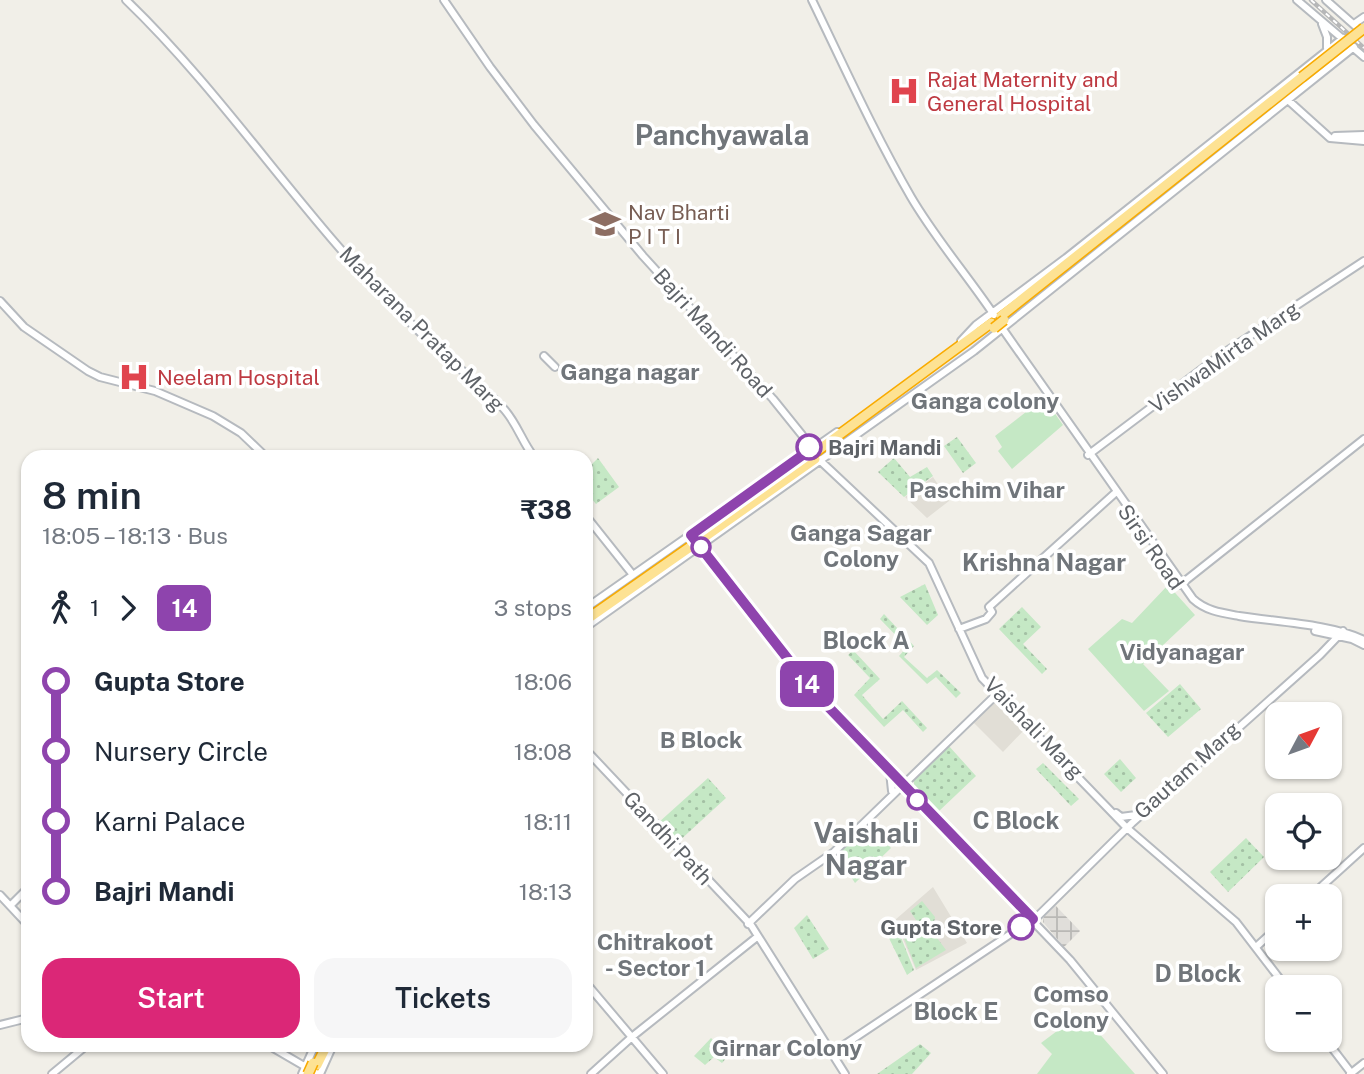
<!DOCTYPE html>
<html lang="en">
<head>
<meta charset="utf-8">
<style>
	body { margin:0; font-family:"Public Sans",sans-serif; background:#f6f6f7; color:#1f2937; height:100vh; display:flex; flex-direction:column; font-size:26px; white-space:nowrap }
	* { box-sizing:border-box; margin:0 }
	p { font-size:23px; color:#747a83 }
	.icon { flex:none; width:38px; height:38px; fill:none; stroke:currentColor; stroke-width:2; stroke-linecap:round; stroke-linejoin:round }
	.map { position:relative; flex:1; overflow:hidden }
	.sheet { position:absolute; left:21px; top:450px; width:572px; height:602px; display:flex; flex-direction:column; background:#fff; border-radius:21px; box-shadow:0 2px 5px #0004 }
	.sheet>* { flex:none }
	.badge { padding:0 14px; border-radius:10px; font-size:24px; line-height:46px }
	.needle { width:46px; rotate:49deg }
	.tools { position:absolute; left:1265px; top:702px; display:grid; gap:14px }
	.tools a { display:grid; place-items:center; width:77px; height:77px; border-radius:14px; background:#fff; box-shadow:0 2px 5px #0004; font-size:35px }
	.map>.badge { position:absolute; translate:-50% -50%; box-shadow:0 0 0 4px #fff }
	.legs { display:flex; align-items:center; gap:10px; height:77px; padding:0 21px; font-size:23px }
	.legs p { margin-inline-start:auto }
	.overview { display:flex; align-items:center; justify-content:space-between; height:119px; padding:0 21px }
	h1 { font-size:38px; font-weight:600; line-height:52px }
	.cta { display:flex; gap:14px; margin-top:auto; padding:14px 21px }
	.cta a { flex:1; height:80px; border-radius:21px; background:#db2777; color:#fff; font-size:28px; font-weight:600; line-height:80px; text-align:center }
	.cta a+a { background:#f6f6f7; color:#1f2937 }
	ul { padding:0 21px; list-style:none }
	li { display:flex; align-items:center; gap:24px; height:70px; font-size:26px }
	li i { display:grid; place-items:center; width:10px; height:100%; margin:0 9px; background:currentColor }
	li i::after { content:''; width:18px; height:18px; margin:-9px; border:5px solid; border-radius:50%; background:#fff }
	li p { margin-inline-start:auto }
	li:first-child i { background:linear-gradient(#0000 50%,currentColor 0) }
	li:last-child i { background:linear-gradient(currentColor 50%,#0000 0) }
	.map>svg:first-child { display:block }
	.industrial { fill:url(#industrial-grid) }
	.education { fill:#e1ded6 }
	.grass { fill:#c5e8c5 }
	.park { fill:url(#park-dots) }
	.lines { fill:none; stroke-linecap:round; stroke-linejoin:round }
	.secondary-casing { stroke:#b6babf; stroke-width:10 }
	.highway-casing { stroke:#f9ab00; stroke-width:12 }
	.secondary { stroke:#fff; stroke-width:6 }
	.highway { stroke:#fde293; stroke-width:9 }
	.rail-casing { stroke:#b6b7b8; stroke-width:4.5 }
	.rail { stroke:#fff; stroke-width:2; stroke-dasharray:5; stroke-linecap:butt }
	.highway-bridge-casing { stroke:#f9ab00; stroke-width:12; stroke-linecap:butt }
	.highway-bridge { stroke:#fde293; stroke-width:9 }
	.line-1-casing { stroke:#fff; stroke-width:16 }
	.line-1 { stroke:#8e44ad; stroke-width:10 }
	.stop-1-dot { fill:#fff; stroke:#8e44ad; stroke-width:3.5 }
	.labels { text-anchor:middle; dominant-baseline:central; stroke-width:7; stroke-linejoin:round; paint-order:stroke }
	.health-label { font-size:21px; fill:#be3a42; stroke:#fff; text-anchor:start }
	.education-label { font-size:21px; fill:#785e54; stroke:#fff; text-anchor:start }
	.street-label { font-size:21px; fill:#5f6368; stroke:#fff }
	.stop-label { font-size:21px; font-weight:bold; fill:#5f6368; stroke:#fff; text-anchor:start }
	.neighbourhood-label { font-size:23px; font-weight:bold; fill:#70757a; stroke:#fff }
	.quarter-label { font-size:24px; font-weight:bold; fill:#70757a; stroke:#fff }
	.district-label { font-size:28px; font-weight:bold; fill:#70757a; stroke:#fff }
</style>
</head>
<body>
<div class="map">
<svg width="1364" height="1074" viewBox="0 0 1364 1074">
	<defs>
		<pattern id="industrial-grid" width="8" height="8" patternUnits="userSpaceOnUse" patternTransform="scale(1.75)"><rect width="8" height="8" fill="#e0deda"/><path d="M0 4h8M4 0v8" fill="none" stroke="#b9b8b5"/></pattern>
		<pattern id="park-dots" width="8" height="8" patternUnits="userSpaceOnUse" patternTransform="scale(1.75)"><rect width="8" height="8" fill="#c5e8c5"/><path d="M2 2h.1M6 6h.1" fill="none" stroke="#a3c0a4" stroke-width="1.8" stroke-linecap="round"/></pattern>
	</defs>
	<rect width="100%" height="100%" fill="#f1efe8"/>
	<path class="industrial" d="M1054,904L1080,931L1064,947L1043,922L1044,916Z"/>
	<path class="education" d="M933,477L949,501L927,518L905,497Z
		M996,699L1026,728L1003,752L972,721Z
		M933,887L967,943L916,970L895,920Z"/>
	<path class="grass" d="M1044,398L1063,425L1012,469L998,451L1002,447L995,436Z
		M1168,585L1195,615L1143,664L1169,691L1144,711L1088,649L1122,619L1132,623Z
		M1081,1013L1135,1074H1037L1052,1054L1041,1043Z"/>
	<path class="park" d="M957,437L976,463L963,473L944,446Z
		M598,458L619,487L596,504L591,498L586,501V470Z
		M894,458L910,477L927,467L933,476L904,497L878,472Z
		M925,584L938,615L927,625L900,597Z
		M1022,607L1041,627L1023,644L1047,669L1042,674L999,629Z
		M884,614L914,646L904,657L927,678L937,670L961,693L956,698L936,677L927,684L899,656L907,647L880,619Z
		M853,650L880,679L862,695L883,719L902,701L927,728L923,732L903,710L884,727L854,695L870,678L848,655Z
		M1180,684L1201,709L1168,737L1146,713Z
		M948,745L976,776L937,813L914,786V779Z
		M1120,759L1136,778L1121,792L1104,774Z
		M1043,763L1079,799L1071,806L1036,769Z
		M708,778L726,798L677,843L658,823Z
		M868,823L891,848L855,883L836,854Z
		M1246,838L1264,857L1228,892L1210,872Z
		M922,901L935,917L934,923L929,927L946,950L916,968L902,933L918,923L910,911Z
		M807,915L829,949L813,959L794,928Z
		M894,920L914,970L907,975L885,930L884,926Z
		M711,1038L724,1050L729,1045L734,1049L722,1063L714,1057L705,1065L694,1056Z
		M920,1044L931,1053L912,1074H877Z"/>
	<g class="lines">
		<g class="secondary-casing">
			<path id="secondary" d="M126,0C203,74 267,164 337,245C368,281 402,315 436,348C458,368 483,386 503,408C517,423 522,442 534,457
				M444,0L490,67L534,125L643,256L773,399L802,435L811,452L929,563L982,678L1127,828L1236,922L1286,987
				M812,0C844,66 874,133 911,197C935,238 967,275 994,315
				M1297,0L1364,57
				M1326,0L1361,31
				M1322,24L1327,37V48
				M1354,24L1364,17
				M1289,101L1330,138L1364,141
				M1335,136L1364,135
				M0,301L24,327L88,371L100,377L155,391L213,416L241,433L266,457
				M1002,328L1193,599C1206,611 1222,613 1239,616C1276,622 1331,624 1364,640
				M961,341L976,325L1066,258L1343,38
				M544,356L555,367
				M1088,455L1218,357L1364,261
				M586,516L633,575
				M699,544L813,691L1070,960L1163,1074
				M1180,585L1364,439
				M586,608L837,432
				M586,627L974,351L1354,47
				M959,629L986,619L992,612L989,607L1114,494
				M1315,631L1352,639L1364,645
				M586,750L751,925L845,1074
				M890,772L892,791
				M1116,813L1121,817L1136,815
				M0,895L28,925
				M1311,896L1364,848
				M11,905L28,888
				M748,924L795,879L834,852L998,693
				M1256,947L1278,927
				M586,983L663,1074
				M0,1025L28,1018
				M1326,1040L1352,1074
				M268,1045L318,1074
				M832,1053L1039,915L1132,823L1320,655L1343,631
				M52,1074L87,1045
				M302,1074L315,1045
				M320,1074L333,1045
				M591,1074L633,1036L757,937
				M1350,1074L1364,1063"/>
		</g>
		<g class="highway-casing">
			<path id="highway" d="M1001,316L1302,77
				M817,451L991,323
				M699,541L815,459
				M586,620L693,545
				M317,1065L327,1045"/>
		</g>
		<use href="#secondary" class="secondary"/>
		<use href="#highway" class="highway"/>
		<g class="rail-casing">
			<path id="rail" d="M1311,0L1364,48"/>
		</g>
		<use href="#rail" class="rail"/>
		<g class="highway-bridge-casing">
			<path id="highway-bridge" d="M1302,77L1364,28
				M994,328L1004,320
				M811,455L817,451
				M693,545L699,541
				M308,1074L313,1063"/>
		</g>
		<use href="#highway-bridge" class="highway-bridge"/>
	</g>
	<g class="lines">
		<g class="line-1-casing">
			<path id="line-1" d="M809,447L811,449L691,535L813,691L1033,919L1021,927"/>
		</g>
		<use href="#line-1" class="line-1"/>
	</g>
	<defs>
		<g id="hospital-bare" transform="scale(2.415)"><path d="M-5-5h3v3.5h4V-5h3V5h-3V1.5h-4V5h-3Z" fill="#e0444e" stroke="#fff" stroke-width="2.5" paint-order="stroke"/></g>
		<g id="university-bare" transform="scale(2.415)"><path d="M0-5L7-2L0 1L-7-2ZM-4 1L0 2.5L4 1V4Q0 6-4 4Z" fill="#8d6e63" stroke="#fff" stroke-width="2.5" paint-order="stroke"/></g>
	</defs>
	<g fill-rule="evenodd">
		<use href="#hospital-bare" x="904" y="91"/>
		<use href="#university-bare" x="605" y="224"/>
		<use href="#hospital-bare" x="134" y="377"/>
	</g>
	<g class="stop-1-dot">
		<circle cx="809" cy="447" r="12"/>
		<circle cx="701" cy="547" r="9"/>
		<circle cx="917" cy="800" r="9"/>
		<circle cx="1021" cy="927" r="12"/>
	</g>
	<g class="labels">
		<g class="health-label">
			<text x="927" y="79">Rajat Maternity and<tspan x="927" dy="24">General Hospital</tspan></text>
			<text x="157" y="377">Neelam Hospital</text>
		</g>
		<g class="education-label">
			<text x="628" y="212">Nav Bharti<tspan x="628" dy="24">P I T I</tspan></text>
		</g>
		<g class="street-label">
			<text transform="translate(422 329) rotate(45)">Maharana Pratap Marg</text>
			<text transform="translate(713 333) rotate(48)">Bajri Mandi Road</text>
			<text transform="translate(1224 357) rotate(-35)">VishwaMirta Marg</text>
			<text transform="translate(1151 547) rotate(55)">Sirsi Road</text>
			<text transform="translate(1034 728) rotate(46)">Vaishali Marg</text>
			<text transform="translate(1187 770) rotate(-42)">Gautam Marg</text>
			<text transform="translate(668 838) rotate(47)">Gandhi Path</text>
		</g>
		<g class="stop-label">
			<text x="828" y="447">Bajri Mandi</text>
			<text x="1002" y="927" text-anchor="end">Gupta Store</text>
		</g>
		<g class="neighbourhood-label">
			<text x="630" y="371">Ganga nagar</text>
			<text x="985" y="400">Ganga colony</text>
			<text x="987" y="489">Paschim Vihar</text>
			<text x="861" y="532">Ganga Sagar<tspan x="861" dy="26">Colony</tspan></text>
			<text x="1182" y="651">Vidyanagar</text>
			<text x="701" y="739">B Block</text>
			<text x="655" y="941">Chitrakoot<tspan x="655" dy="26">- Sector 1</tspan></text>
			<text x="1071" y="993">Comso<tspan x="1071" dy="26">Colony</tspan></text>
			<text x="787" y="1047">Girnar Colony</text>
		</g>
		<g class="quarter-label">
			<text x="1044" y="562">Krishna Nagar</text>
			<text x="866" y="640">Block A</text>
			<text x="1016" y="820">C Block</text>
			<text x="1198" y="973">D Block</text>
			<text x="956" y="1011">Block E</text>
		</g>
		<g class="district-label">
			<text x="722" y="134">Panchyawala</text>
			<text x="866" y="832">Vaishali<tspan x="866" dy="32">Nagar</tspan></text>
		</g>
	</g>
</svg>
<div class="tools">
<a><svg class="needle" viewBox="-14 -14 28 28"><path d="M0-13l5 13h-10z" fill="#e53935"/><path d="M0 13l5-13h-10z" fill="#747a83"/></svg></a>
<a><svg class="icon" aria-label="locate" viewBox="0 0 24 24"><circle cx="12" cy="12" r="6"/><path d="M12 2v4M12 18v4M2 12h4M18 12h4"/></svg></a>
<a>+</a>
<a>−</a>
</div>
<b class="badge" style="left:807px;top:684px;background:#8e44ad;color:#fff">14</b>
<section class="sheet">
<div class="overview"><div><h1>8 min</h1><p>18:05 – 18:13 · Bus</p></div><b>₹38</b></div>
<div class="legs"><svg class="icon" aria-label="walk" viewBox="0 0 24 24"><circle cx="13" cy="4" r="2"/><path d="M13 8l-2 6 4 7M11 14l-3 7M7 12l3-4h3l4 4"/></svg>1<svg class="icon" aria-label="forward" viewBox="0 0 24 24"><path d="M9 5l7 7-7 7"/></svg><b class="badge" style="background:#8e44ad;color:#fff">14</b><p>3 stops</p></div>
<ul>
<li><i style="color:#8e44ad"></i><b>Gupta Store</b><p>18:06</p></li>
<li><i style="color:#8e44ad"></i><span>Nursery Circle</span><p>18:08</p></li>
<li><i style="color:#8e44ad"></i><span>Karni Palace</span><p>18:11</p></li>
<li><i style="color:#8e44ad"></i><b>Bajri Mandi</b><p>18:13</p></li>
</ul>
<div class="cta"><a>Start</a><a>Tickets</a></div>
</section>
</div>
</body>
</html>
